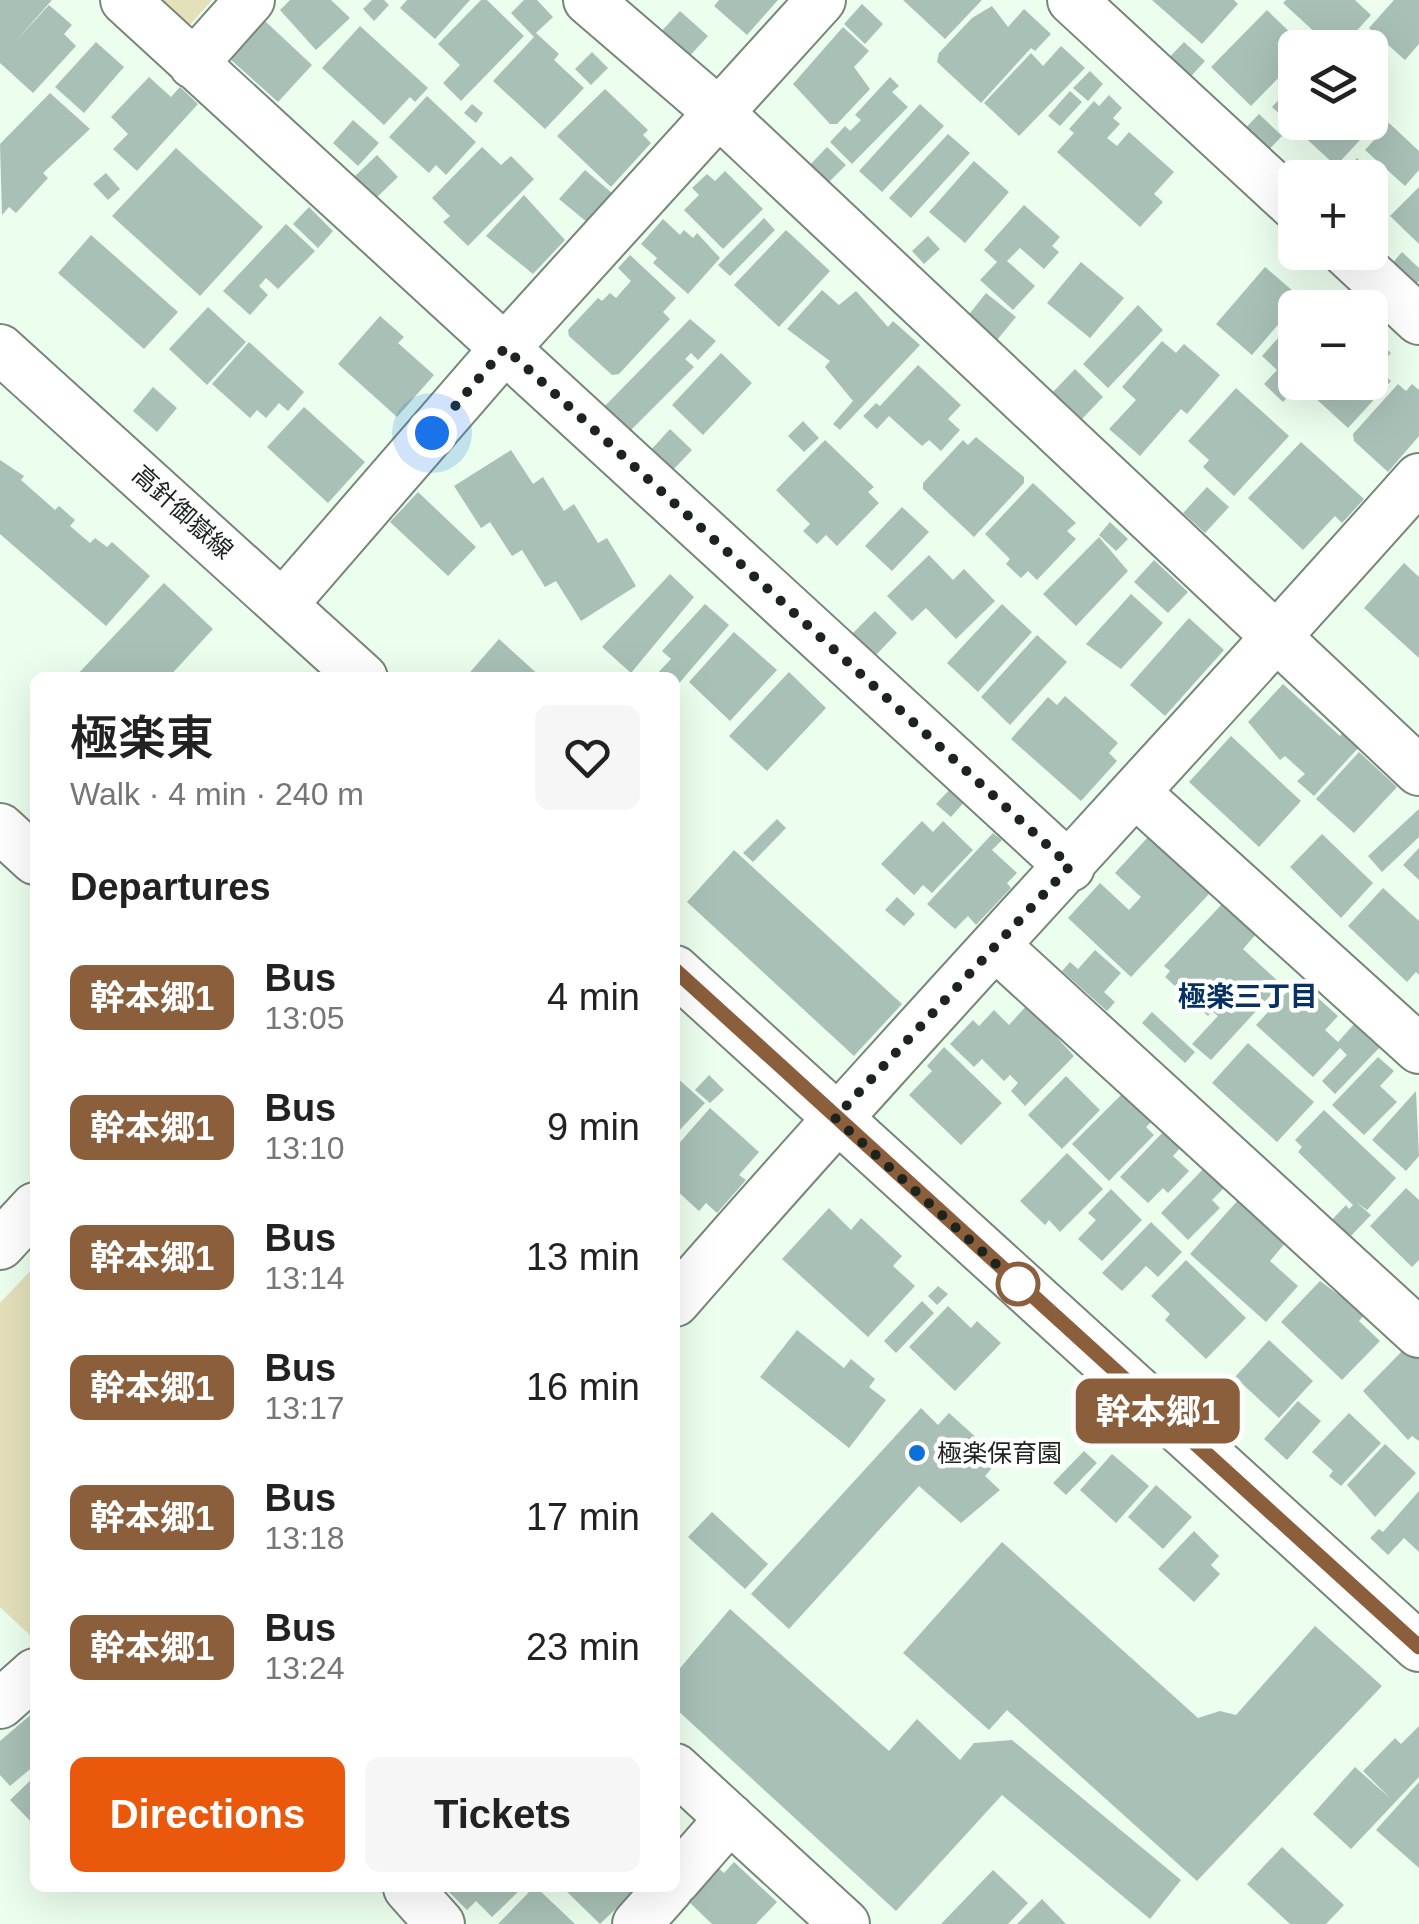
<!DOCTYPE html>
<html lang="en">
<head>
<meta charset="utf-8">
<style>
	body { margin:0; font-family:Arial,"Noto Sans JP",sans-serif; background:#f6f6f6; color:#222; height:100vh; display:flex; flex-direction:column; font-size:38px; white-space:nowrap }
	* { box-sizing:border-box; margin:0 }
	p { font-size:32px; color:#767676 }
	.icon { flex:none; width:55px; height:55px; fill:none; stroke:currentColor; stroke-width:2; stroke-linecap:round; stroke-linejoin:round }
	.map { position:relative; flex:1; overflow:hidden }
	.drawer { position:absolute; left:30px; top:672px; width:650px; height:1220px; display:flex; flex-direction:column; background:#fff; border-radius:15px; box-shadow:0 10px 40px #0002 }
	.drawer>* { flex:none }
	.badge { padding:0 20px; border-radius:15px; font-size:35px; line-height:65px }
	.fabs { position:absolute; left:1278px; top:30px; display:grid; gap:20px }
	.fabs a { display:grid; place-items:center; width:110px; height:110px; border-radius:15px; background:#fff; box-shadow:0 10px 40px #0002; font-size:50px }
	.you { position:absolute; width:50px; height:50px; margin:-25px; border:8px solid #fff; border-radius:50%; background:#1a73e8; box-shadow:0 0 0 15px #1a73e833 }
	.map>.badge { position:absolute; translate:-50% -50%; box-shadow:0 0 0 5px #fff }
	h2 { padding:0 40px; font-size:38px; line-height:90px }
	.round { display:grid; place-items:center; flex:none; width:105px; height:105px; border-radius:15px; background:#f6f6f6 }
	.overview { display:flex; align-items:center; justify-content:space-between; height:170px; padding:0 40px }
	h1 { font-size:48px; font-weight:600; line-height:75px }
	.button { display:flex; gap:20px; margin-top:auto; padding:20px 40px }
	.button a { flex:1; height:115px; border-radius:15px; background:#ea580c; color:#fff; font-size:40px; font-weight:600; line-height:115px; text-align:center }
	.button a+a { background:#f6f6f6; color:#222 }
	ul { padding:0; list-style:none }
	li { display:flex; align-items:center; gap:30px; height:130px; padding:0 40px }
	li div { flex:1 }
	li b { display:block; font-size:38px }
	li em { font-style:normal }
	li .badge { min-width:110px; font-weight:700; text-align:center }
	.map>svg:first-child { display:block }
	.green { fill:#e3e0ba }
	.building { fill:#a8c0b6 }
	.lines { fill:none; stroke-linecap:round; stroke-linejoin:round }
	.minor-casing { stroke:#768677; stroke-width:52 }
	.minor { stroke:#fff; stroke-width:48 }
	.line-casing { stroke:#fff; stroke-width:22 }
	.line { stroke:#8b5e3c; stroke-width:15 }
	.walk { stroke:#1d241e; stroke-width:10; stroke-dasharray:0 18 }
	.stop-dot { fill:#fff; stroke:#8b5e3c; stroke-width:5 }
	.poi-dot { fill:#0b70d8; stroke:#fff; stroke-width:4 }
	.labels { text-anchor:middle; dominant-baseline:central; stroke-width:9; stroke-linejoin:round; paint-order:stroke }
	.street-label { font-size:25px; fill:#1d241e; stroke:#fff }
	.poi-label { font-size:25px; fill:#1d241e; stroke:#fff; text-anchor:start }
	.neighbourhood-label { font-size:28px; font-weight:bold; fill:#053164; stroke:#fff }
</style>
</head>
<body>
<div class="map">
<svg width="1419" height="1924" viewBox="0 0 1419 1924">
	<rect width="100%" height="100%" fill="#ecfeed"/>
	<path class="green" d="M159,0H212L188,27Z
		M35,1266V1640L0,1607V1303Z"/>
	<path class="building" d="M0,0H52L15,42L49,5L72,25L64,34L76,46L33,93L0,63Z
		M290,0H331L350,18L316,50L280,10Z
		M372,0H384L389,5L374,21L363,9Z
		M407,0H470L435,39L400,8Z
		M481,0H487L524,36L461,101L443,83L460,65L438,44Z
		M524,0H537L553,17L536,33L559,54L554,60L584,88L545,129L493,81L534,37L511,13Z
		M719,0H778L747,35L714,6Z
		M903,0H982L945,39Z
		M1152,0H1234L1238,4L1202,44Z
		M1286,0H1355L1371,15L1341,48H1332L1283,3Z
		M1394,0H1419V44L1405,60L1369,28Z
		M862,4L883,24L865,44L844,24Z
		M992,6L1008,27L1024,9L1051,34L1035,51L1031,48L981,103L937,62L939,53L972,18Z
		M1267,10L1306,48H1295V69L1290,75L1286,70L1251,106L1211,67Z
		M680,11L708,36L685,61L658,35Z
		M265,21L312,65L278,102L230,59Z
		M360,26L428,88L415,102L410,97L384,125L322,68Z
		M843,27L869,51L854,67L870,89L837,124H830L793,84Z
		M96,42L124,67L84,113L55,87Z
		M1184,42L1205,61L1183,85L1162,65Z
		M1061,46L1085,68L1019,136L984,103L1031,53L1043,66Z
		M592,52L608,68L591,85L575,69Z
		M1090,71L1103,84L1088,101L1073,88Z
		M149,77L171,97L180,87L198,104L137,171L113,149L128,134L111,117Z
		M890,77L899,86L892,92L908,107L852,164L830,142L845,126L850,131L861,120L855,115Z
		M1295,82V122H1370V106L1381,117L1336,166L1272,107Z
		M605,89L648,130L643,135L651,143L611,187L557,136Z
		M1070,91L1082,102L1060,126L1048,116Z
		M50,93L90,129L43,173L48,178L16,213L9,207L2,215L0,144Z
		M1109,95L1122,108L1113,118L1120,124L1107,138L1117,146L1129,132L1174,172L1154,194L1163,202L1140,227L1057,152L1074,133L1069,129L1094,101L1099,106Z
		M427,96L476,142L446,175L436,165L429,173L389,137Z
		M472,104L483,113L476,123L464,113Z
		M920,104L944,126L882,192L859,171Z
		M1259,114L1282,136L1256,163L1233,141Z
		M353,120L379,143L358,166L333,143Z
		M1389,123L1419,151V170L1405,186L1365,150Z
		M948,134L970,153L911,218L889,198Z
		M482,147L501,165L511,156L534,179L468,246L443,222L450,216L432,198Z
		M827,147L846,165L826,185L808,167Z
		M176,148L263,227L200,296L112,216Z
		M377,155L398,177L374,200L353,178Z
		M1357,158L1384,183L1370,199V178H1339Z
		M974,161L1009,192L965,243L929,212Z
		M585,170L613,194L588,223L559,199Z
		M725,171L763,209L723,249L684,210L699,195L692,188L707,174L715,181Z
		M106,173L120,189L108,200L93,184Z
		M1419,187V244L1390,216Z
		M524,195L565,240L533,274L486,236Z
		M1024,205L1060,237L1052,246L1059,252L1044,269L1020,248L1007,261L1035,286L1013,310L980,280L997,262L984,250Z
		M309,207L333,231L318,248L293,224Z
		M764,218L775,230L730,276L718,265Z
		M663,219L680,235L684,230L693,238L697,233L720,258L688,294L653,263L657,258L641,244Z
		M286,224L315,251L278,289L266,278L259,286L268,295L250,315L223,291Z
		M786,230L830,271L779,327L734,285Z
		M91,235L178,312L144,349L58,273Z
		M928,236L940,249L924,264L912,251Z
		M1402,252L1419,268V281L1406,296L1382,275Z
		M630,255L676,298L663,312L670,319L619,374L612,375L569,336L568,330L598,298L602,301L610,293L616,298L631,281L618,268Z
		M1081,262L1124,298L1090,338L1047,303Z
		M1265,267L1301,298L1252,355L1216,324Z
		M822,290L839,305L856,291L888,327L893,321L920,345L840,430L833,424L853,401L825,367L830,361L787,329Z
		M1320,292L1336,308H1306Z
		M986,293L1016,317L997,340L967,317Z
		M1138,305L1163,330L1108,388L1083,364Z
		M208,307L246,342L207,385L169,349Z
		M380,316L404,337L398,343L434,375L397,417L338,364Z
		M690,319L716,341L698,360L691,353L685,359L694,367L626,435L600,411Z
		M1295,319V382H1301L1283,402L1264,384L1277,370L1262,356Z
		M1370,333L1391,353L1377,368L1391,381L1348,428L1301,385L1370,382Z
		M1162,341L1176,353L1184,344L1220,375L1187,414L1181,409L1140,456L1109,429L1136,400L1122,387Z
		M249,342L304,392L288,411L279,403L266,418L257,410L250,418L212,384Z
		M721,353L752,383L703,435L672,405Z
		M918,365L961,405L948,419L960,430L941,451L929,440L922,446L889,416L877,429L863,416L876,403L880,406Z
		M1075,369L1103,397L1082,419L1053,392Z
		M1398,384L1406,391L1412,384L1419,390V436L1388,472L1354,441L1353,434Z
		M153,387L177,408L157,432L133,411Z
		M1236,388L1289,436L1234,496L1203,467L1209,460L1188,441Z
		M304,407L365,462L328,503L267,447Z
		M803,421L819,438L804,452L788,436Z
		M670,429L692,450L671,472L650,451Z
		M976,437L1024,477V483L974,537L923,489V483L963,440L968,445Z
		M825,440L874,487L868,492L879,503L837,546L826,535L817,544L803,531L810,524L776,490Z
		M1301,442L1364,499L1342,523L1335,516L1303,550L1248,498Z
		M511,450L533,484L543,477L564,511L574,504L598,543L607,538L636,586L581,621L556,581L545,587L522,550L512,556L490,522L481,528L454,486Z
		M0,460L24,476L21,480L55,510L59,506L75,520L70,526L90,543L95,538L107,547L112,542L150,576L106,626L0,534Z
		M1033,483L1076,523L1067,531L1076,539L1037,580L1028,571L1021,578L1006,564L1010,559L985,534Z
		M1207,487L1229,507L1205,533L1183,513Z
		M418,492L476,547L448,576L390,522Z
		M902,507L929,532L892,571L865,546Z
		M1110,522L1128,539L1116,551L1099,535Z
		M1099,537L1128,571L1076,626L1043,594Z
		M929,555L953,580L964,569L995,601L956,639L926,608L912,621L887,596Z
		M1154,560L1188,592L1168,613L1134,582Z
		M1404,563L1419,577V658L1364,608Z
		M670,574L694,597L631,673L602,647Z
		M164,583L213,629L168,678H74Z
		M1131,594L1163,623L1121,669L1086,644Z
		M705,604L729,625L675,688V678H653L671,659L662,651Z
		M1002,604L1032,632L978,692L947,663Z
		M875,611L897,633L873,658L850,636Z
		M1189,618L1224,650L1165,716L1130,685Z
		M734,632L777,670L730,721L689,682Z
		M1037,635L1067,662L1010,725L981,697Z
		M499,639L542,678H465Z
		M789,672L826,708L767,771L729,736Z
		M1283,684L1340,736L1344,731L1360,746L1314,796L1297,781L1305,774L1285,756L1280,760L1248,722Z
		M1065,696L1118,743L1109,753L1117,761L1081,801L1011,739L1048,697L1057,705Z
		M1231,736L1301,801L1259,847L1189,782Z
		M1359,752L1397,787L1354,833L1316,799Z
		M953,786L967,799L951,817L936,804Z
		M1419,809V837L1382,872L1368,856Z
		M777,819L786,828L753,862L743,853Z
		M922,821L933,832L943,821L973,850L932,893L923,885L914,895L881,864Z
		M993,833L1002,840L992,850L1017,873L1007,883L1011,888L976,925L968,916L955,929L927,904Z
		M1322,834L1373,883L1341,918L1290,867Z
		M1148,837L1209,894L1131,977L1068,918L1100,883L1129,910L1141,897L1115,873Z
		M1419,848V880L1403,865Z
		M734,850L902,1004L854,1056L687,902Z
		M1383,888L1419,921V975L1416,972L1407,982L1348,926Z
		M897,897L915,914L904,926L885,910Z
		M1223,903L1257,933L1243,949L1281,984L1211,1060L1192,1044L1218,1016L1212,1011L1208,1016L1165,977L1170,971L1164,966Z
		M1095,950L1121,973L1104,992L1115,1002L1107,1011L1062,971L1070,962L1078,969Z
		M1298,980L1338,1016L1325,1030L1338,1042L1356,1022L1381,1046L1335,1094L1322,1081L1347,1055L1340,1048L1313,1077L1256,1025Z
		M1027,1005L1074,1056L1025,1106L1011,1091L1018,1083L1010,1075L1004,1081L982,1059L974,1067L950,1044L973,1020L979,1026L994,1010L1009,1025Z
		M1152,1012L1195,1052L1185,1063L1142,1023Z
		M1248,1043L1314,1102L1277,1142L1212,1083Z
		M944,1047L1002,1103L961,1145L909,1095L932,1071L927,1066Z
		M1378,1057L1394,1071L1380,1086L1397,1102L1364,1135L1332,1105Z
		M709,1075L724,1090L710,1103L695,1090Z
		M675,1076L705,1103L675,1135Z
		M1066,1076L1100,1110L1062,1149L1028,1115Z
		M1416,1091L1419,1156L1406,1171L1372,1140Z
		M1123,1093L1152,1121L1146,1127L1154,1135L1109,1181L1072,1144Z
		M710,1108L759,1152L739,1175L746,1180L717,1213L706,1203L699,1211L675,1189V1148Z
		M1324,1110L1396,1178L1367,1210L1356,1202L1371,1215L1346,1241L1328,1224L1346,1205L1349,1209L1353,1205L1298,1152L1302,1147L1295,1140Z
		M1165,1130L1182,1146L1173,1156L1189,1171L1168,1193L1163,1188L1148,1203L1120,1177Z
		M1067,1153L1103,1189L1060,1232L1049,1220L1045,1225L1020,1201Z
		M1206,1166L1226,1186L1212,1200L1220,1208L1188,1240L1161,1213Z
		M1406,1188L1419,1200V1260L1412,1267L1370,1226Z
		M1111,1189L1142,1220L1102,1261L1078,1239L1096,1220L1088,1213Z
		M1239,1199L1286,1242L1270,1261L1298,1286L1266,1322L1190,1254Z
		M829,1208L851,1230L861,1218L902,1256L893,1266L915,1286L868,1337L782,1259Z
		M1151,1222L1182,1252L1158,1277L1146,1266L1122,1291L1102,1273Z
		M1186,1260L1246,1318L1206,1359L1165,1320L1170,1314L1151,1296Z
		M1320,1281L1365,1314L1359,1321L1380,1341L1342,1380L1281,1322Z
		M938,1286L948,1294L937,1305L928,1296Z
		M922,1301L934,1313L896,1353L884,1341Z
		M948,1306L971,1328L977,1321L1001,1343L955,1391L909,1347Z
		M797,1330L844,1368L851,1359L875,1379L869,1387L886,1400L849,1448L760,1377Z
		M1269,1340L1313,1381L1279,1418L1235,1377Z
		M1406,1347L1419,1359V1441L1412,1436L1408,1440L1363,1391Z
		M1298,1401L1321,1421L1287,1460L1264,1439Z
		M921,1408L938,1425L949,1413L1000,1459L985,1476L1000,1490L961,1523L919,1486L789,1629L751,1594Z
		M1349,1413L1381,1443L1341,1486L1329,1476L1333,1471L1312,1452Z
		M1385,1444L1416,1473L1375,1517L1347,1485Z
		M1084,1451L1097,1463L1066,1495L1053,1483Z
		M1112,1454L1149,1486L1116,1523L1080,1490Z
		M1156,1485L1192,1517L1163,1549L1128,1517Z
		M1419,1491V1552L1404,1538L1388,1555L1370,1538L1379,1529L1383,1532Z
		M712,1512L768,1564L745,1589L688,1537Z
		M1194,1531L1219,1556L1211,1565L1220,1574L1194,1602L1158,1569Z
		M1002,1542L1198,1718L1220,1711L1236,1715L1315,1626L1382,1686L1197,1881L1007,1710L989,1730L903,1653Z
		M730,1609L889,1751L917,1719L960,1760L974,1743L1012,1740L1181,1880L1150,1919L1002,1795L896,1911L675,1708V1674Z
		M35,1711V1765L10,1786L0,1775V1741Z
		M1419,1726V1777L1351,1849L1313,1814L1355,1767L1391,1799L1363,1771L1395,1738L1401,1744Z
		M35,1776V1826L10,1800Z
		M1419,1782V1868L1376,1830Z
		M1282,1847L1344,1905L1326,1924H1290L1247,1884Z
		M734,1862L777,1902L756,1924H712L685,1898L716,1866L724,1873Z
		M993,1870L1028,1903L1008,1924H941Z
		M445,1888H516L519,1891L492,1917L476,1901L467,1910Z
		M533,1888H537L575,1924H498Z
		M563,1888H632L635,1890L600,1924Z
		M1042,1899L1066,1924H1017Z"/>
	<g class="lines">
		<g class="minor-casing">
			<path id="minor" d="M125,0L1070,867
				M588,0L717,111L1419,771
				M1072,0L1295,206
				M193,64L250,0
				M1346,252L1419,320
				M0,349L363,678
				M284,603L505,348L821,0
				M1137,794L1419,1049
				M0,828L35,860
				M997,947L1419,1333
				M675,970L1419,1647
				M0,1245L35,1207
				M675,1302C918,1023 1173,755 1419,478
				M0,1704L35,1673
				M675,1768L845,1924
				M675,1881L730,1818
				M408,1888L440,1924
				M637,1924L669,1888"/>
		</g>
		<use href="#minor" class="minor"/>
	</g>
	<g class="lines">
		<g class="line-casing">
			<path id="line" d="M675,970L1419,1647"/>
		</g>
		<use href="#line" class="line"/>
		<path class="walk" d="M432,433L505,348L1070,866L835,1118L1018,1284"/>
	</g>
	<circle class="stop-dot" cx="1018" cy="1284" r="20"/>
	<circle class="poi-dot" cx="917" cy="1453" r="10"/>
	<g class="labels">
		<g class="street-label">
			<text transform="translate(183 512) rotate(42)">高針御嶽線</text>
		</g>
		<g class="poi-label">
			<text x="937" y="1453">極楽保育園</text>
		</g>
		<g class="neighbourhood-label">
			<text x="1248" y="996">極楽三丁目</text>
		</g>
	</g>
</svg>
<div class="fabs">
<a><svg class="icon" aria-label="layers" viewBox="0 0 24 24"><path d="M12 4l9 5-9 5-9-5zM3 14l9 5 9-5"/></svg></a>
<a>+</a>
<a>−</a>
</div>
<div class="you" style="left:432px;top:433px"></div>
<b class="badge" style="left:1158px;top:1411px;background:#8b5e3c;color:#fff">幹本郷1</b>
<section class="drawer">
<div class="overview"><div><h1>極楽東</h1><p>Walk · 4 min · 240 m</p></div><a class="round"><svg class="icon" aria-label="heart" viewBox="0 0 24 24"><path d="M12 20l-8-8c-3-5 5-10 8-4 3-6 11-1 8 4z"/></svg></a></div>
<h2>Departures</h2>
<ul>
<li><span class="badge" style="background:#8b5e3c;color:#fff">幹本郷1</span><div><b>Bus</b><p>13:05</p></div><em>4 min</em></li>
<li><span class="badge" style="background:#8b5e3c;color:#fff">幹本郷1</span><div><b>Bus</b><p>13:10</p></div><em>9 min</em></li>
<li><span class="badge" style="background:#8b5e3c;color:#fff">幹本郷1</span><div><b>Bus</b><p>13:14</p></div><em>13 min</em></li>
<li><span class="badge" style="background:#8b5e3c;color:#fff">幹本郷1</span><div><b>Bus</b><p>13:17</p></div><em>16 min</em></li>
<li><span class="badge" style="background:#8b5e3c;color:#fff">幹本郷1</span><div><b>Bus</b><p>13:18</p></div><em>17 min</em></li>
<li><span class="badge" style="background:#8b5e3c;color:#fff">幹本郷1</span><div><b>Bus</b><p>13:24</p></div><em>23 min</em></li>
</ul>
<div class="button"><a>Directions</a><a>Tickets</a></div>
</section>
</div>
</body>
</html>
